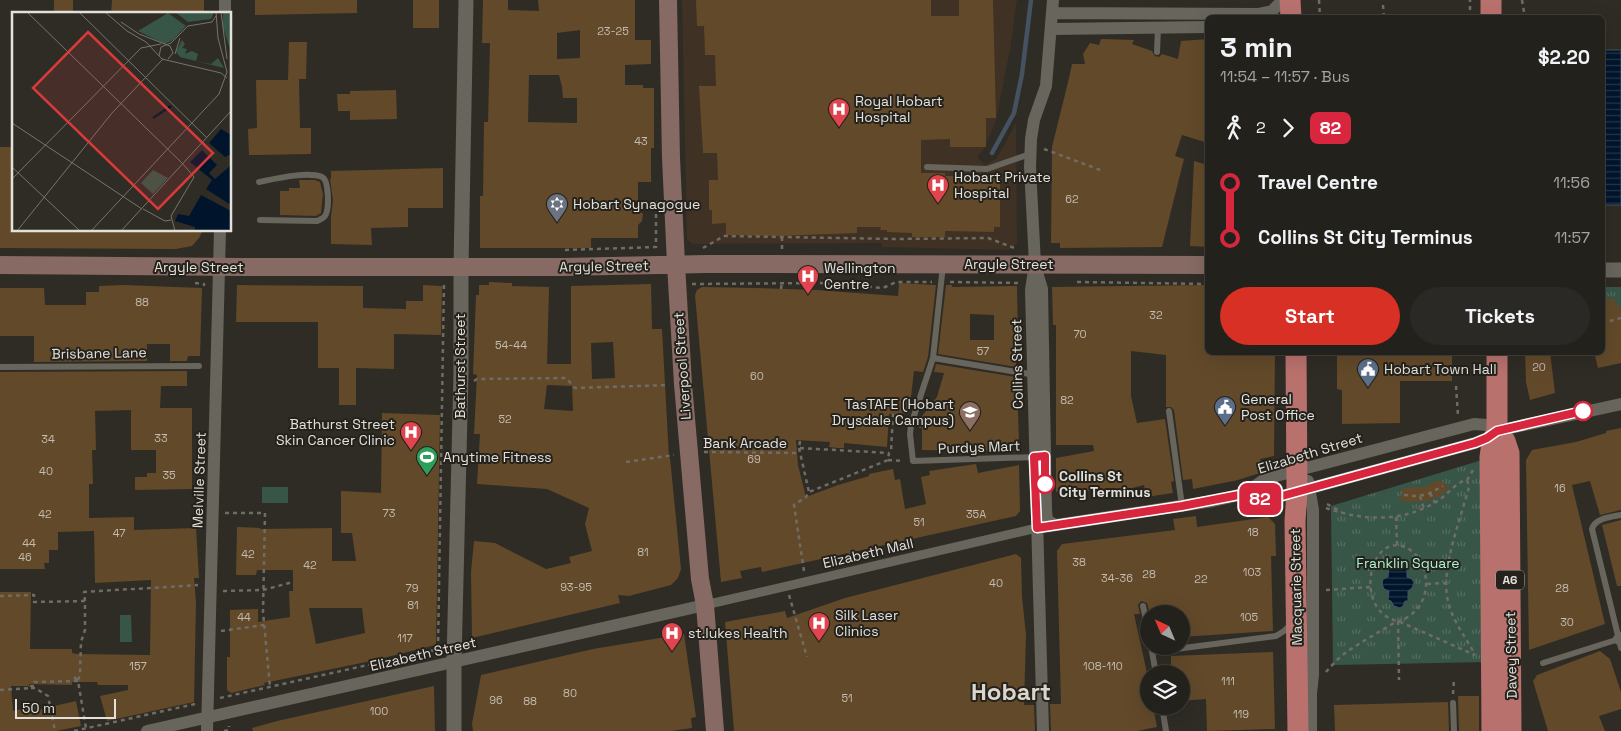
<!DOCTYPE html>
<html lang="en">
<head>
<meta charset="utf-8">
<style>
	body { margin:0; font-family:"Space Grotesk",sans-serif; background:#2b2925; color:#f1f3f6; height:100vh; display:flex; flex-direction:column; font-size:19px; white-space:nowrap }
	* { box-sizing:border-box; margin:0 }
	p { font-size:16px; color:#a3a3a3 }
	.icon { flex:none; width:28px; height:28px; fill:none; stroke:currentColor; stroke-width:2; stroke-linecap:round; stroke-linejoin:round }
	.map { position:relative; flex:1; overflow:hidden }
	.sheet { position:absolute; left:1205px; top:15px; width:400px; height:340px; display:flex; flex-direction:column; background:#23211c; border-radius:8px; box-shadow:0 5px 20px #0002,0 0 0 1px #403e3b }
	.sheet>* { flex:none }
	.badge { padding:0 10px; border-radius:8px; font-size:18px; line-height:32px }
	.needle { width:32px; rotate:316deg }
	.controls { position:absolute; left:1140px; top:605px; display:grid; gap:10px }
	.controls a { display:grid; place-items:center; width:50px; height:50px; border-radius:50%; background:#23211c; box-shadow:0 5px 20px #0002,0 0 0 1px #403e3b; font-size:25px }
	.scale { position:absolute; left:15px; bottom:12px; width:101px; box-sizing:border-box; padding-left:5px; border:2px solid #e3e1dc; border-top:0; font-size:14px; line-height:18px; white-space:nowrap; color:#e3e1dc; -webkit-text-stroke:4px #25221c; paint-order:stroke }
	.map>.badge { position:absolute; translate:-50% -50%; box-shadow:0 0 0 2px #fff }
	.legs { display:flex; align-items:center; gap:8px; height:55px; padding:0 15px; font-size:16px }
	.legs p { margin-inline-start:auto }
	.headline { display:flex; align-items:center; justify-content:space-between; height:85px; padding:0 15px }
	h1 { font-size:28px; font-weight:700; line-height:38px }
	.primary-button { display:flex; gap:10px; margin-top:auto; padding:10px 15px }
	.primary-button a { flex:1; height:58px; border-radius:30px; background:#d93025; color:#fff; font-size:20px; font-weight:700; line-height:58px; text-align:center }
	.primary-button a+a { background:#2b2925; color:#f1f3f6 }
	ul { padding:0 15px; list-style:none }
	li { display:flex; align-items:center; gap:18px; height:55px; font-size:19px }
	li i { display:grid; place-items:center; width:8px; height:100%; margin:0 6px; background:currentColor }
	li i::after { content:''; width:12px; height:12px; margin:-6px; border:4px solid; border-radius:50%; background:#23211c }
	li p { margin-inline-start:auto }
	li:first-child i { background:linear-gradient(#0000 50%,currentColor 0) }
	li:last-child i { background:linear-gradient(currentColor 50%,#0000 0) }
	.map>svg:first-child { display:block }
	.medical { fill:#3f3123 }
	.grass { fill:url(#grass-tufts) }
	.pitch { fill:#375647 }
	.water { fill:url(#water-rules); stroke:#445261 }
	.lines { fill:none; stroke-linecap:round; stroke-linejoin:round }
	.stream { stroke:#445261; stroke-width:4.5 }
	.building { fill:#62492a; fill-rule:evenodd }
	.path { stroke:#6f6c66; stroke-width:2.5; stroke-dasharray:4 4; stroke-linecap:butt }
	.service { stroke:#68655d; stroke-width:6 }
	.pedestrian { stroke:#68655d; stroke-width:9 }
	.minor { stroke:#68655d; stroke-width:12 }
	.tertiary { stroke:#68655d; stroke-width:15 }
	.secondary { stroke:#866a63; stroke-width:18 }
	.trunk { stroke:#b9716d; stroke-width:21 }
	.line-1-casing { stroke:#fff; stroke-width:11 }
	.line-1 { stroke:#d7263d; stroke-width:8 }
	.stop-1-dot { fill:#fff; stroke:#d7263d; stroke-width:2.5 }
	.labels { text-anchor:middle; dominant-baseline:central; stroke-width:4; stroke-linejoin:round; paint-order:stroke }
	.number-label { font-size:11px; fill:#c3bbb0 }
	.shield { fill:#25221c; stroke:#aaa8a2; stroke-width:1 }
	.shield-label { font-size:12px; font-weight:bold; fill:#e3e1dc }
	.poi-label { font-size:14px; fill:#e3e1dc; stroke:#25221c; text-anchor:start }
	.street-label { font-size:14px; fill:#e3e1dc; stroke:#25221c }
	.stop-label { font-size:14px; font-weight:bold; fill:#e3e1dc; stroke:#25221c; text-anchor:start }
	.park-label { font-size:14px; fill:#aaf4d2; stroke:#25221c }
	.town-label { font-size:24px; font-weight:bold; fill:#dad6cd; stroke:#25221c }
	.inset-river { fill:none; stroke:#00152c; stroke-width:2.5 }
	.inset-road { fill:none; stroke:#77746e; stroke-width:1 }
	.view { fill:#d73a3a; fill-opacity:0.15; stroke:#d73a3a; stroke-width:2.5 }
	.inset-edge { fill:none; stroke:#e3e1dc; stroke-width:2.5 }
</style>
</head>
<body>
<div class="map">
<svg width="1621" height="731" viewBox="0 0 1621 731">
	<defs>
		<pattern id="grass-tufts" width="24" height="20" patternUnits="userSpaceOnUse" patternTransform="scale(1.25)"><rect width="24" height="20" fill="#375647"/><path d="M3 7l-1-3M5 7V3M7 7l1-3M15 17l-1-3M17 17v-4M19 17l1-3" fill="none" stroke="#546e61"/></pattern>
		<pattern id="water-rules" width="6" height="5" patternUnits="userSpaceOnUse" patternTransform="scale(1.25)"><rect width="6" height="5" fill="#00152c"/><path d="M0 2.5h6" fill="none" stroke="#25374a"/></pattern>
	</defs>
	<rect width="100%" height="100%" fill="#2f2c25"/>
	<path class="medical" d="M682,0H1017L1011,45L996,120L984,149L977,157L985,165L997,158L1016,123L1017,243L1010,250L882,247L881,243L693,244L687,239Z"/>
	<path class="grass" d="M1602,287H1621V321L1603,325Z
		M1482,460L1486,662L1333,665L1331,506Z"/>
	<path class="pitch" d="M262,487H288V503H262Z
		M120,615H131L132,642H120Z"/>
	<path class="water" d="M1602,50H1621V205H1603Z
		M1398,560L1403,562L1405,566H1407V577L1412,579L1414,583L1412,588L1408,591V601H1405L1403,606L1400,608L1394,606L1391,601L1388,600L1389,591L1384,589L1382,584L1383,579L1388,577L1389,566L1391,567L1392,562Z"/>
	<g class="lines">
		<path class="stream" d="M992,153L1014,113L1022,74L1031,0"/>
	</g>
	<path class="building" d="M54,0H73V14H54Z
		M112,0H204V14H111Z
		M255,0H357V13L255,15Z
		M413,0H439V28H413Z
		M483,0H508V10L539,11L538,0H635V40H651V64L625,65V85H643V88H654V148H651V182H638V210L643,214L642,221L638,225V238H591V248H480V196H483L484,122H488L490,43H482ZM580,30V58L557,59V33ZM529,75H559L562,87L563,98H577V123L528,122Z
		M696,0H931V16H959V0H993L996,118H986V147H950V139L921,140V173H945V176H995V182H1000V227H994V232L945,231V237H912V233L887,232V230H880L881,227H857V233L778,236L726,235V223L712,224V210H709V180H718L717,153H703L699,86H716L715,55H705L704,26H697Z
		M1101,39L1134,40L1132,44L1152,51L1155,56L1159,57L1162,54L1178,59L1181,41L1208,39V143L1182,135L1175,156L1184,159L1162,247L1060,248V243H1051L1052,147L1069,78L1072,64H1085L1083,54L1090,43L1099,45Z
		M289,42H307L306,79H299L300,128H311V154L249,155L248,129L257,128L256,80H288Z
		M396,90L397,119L350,120V111H338L337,94H350V91Z
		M0,147H14V230H203L199,238L192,246L176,249L0,248Z
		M1194,161L1208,165V247L1190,246Z
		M443,168V208H408V227L371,228L372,245L331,244V216L333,200L330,179H331V171Z
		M299,180H315L320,182L323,194L321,213L316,216L280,215V191H289V188H300Z
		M489,282L512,283V286L549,287L547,364H571V286L651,284L652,329H662L669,458H670L681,569L678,578L671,585L629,596L618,595L620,603L472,638L471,572L474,541L495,543L546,569L571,563L569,557L592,551L585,524L589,508L547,489L477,484L480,434H474L477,375L473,374L476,295H479V285H489ZM613,342L615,378L592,379L591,343ZM547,385L572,386L573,411L544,409Z
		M899,283L936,285L928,357L923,372L914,371L909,414L898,413V415L889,414L887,447L844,443V448H837L829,447L830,442L796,440L798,465L806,497L838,485L869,476V474L893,469L895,480L900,479L905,509L926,504L921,477L930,475L929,471L976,464L978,473L1019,465L1020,511L1016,516L762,572L761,567L740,571L742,578L721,582L695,295L697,290L702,287L754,288L816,290L898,296Z
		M124,285L202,288L200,356H188L187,361H170V344H147V361L34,362V336H0V288H44L45,305H86V292H99V286Z
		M237,285L363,286V308L406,309V301H423V285L442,286L441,335L394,334V369L356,368V405H339V368H318V322H236Z
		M946,285H952V287L1017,286L1018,339H1016V367L938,354ZM970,314L994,315V340H970Z
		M1208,285V352H1275L1274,456L1260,459L1263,472L1238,480L1193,489L1192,479L1183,480L1174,410L1171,407H1166V355L1131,351V396L1137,423L1165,419L1174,481L1171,482L1173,493L1146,497L1144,485L1113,493V490L1056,492V458L1094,451L1093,445H1056V325H1053L1052,287Z
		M1614,298L1616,305L1619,304L1621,315V363L1598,368L1594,352H1602V301Z
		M1337,352H1452V381H1400V423L1342,424V390L1337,389Z
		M1525,352H1550L1555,393L1530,400L1526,382Z
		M936,364L1016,377L1017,379L1019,444H1009V451L922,450V428H919V420L937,397L944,373L934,372Z
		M187,371V386H161L160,408H192V489L135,490V477H147V473H156V450H131V410L95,411L96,450H92L93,484H89V518L134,517V530L196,528L199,578H194L196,602L194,702L107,721L100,696L128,690V685H98L97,682H72V685L29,684V686H11L13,711L37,706V710L76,701L81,726L56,731H0V592H31L30,649H72V653L77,654L150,655L151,580L95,583L94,531L58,532V550H49V563H44L45,569H0V372Z
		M382,413L440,415L436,645L371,661L264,683L265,685L231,693L227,690V657H230V610L258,609V622L290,617L289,591H293V570H257L256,575H236L237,527L260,528V529L332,528V561H356L352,533H341V491L381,493ZM309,608H362L365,633L316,644Z
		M1621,428V510L1600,515L1590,481L1572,485L1605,624L1529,650L1526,460L1532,450L1576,442L1606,433V431Z
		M1437,480L1439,482L1441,480L1449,489L1438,497L1427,501L1411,502L1400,501L1403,488L1425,487Z
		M1196,516L1197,527L1268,517L1275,524L1276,556H1271L1273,631L1181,637V614H1150L1147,603L1141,601L1138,605L1140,614H1134L1149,682V706H1153L1157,727L1137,731H1051L1050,704H1061L1057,551L1062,544L1175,530L1173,519Z
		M1621,520V586H1617L1602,525Z
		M1016,554L1021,558L1022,597L1026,635L1024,705H1034L1035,731H734L725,622L785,611L787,618L845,598Z
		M684,634L696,717L691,718L692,728L671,731H473L472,724L481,675L593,649Z
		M1600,651L1610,659L1621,692V709L1599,716L1605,731H1548L1533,681L1537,675Z
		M1273,652L1275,729L1207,731L1206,699L1181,701V674H1171V656Z
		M434,686L435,731H253L252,728L277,721Z
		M1458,696H1479V731H1459Z
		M1448,702L1449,731H1335L1334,705Z"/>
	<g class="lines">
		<path class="path" d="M1319,0L1320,18
			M1522,0L1525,18
			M1383,5L1384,18
			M1470,18V0
			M1044,149L1103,171
			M703,248L724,236L896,239L988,238L1017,249
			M782,249V237
			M565,250L656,247V201
			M950,282L1019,283
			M1077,282L1208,284
			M195,283L204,284V286
			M692,284L821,283L883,288L896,282H932
			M781,289L782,282
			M1602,323L1621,318
			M474,381L477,379L566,378L575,388L669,385
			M1456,386L1458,416
			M800,441L799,448L889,453
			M799,448L809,492
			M704,452L800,453
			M888,460L904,461
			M626,462L674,455
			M1467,480L1469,487C1461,518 1440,570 1448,601C1452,620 1465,636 1474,653
			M1430,493L1435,503
			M1428,494L1443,486
			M1404,495L1415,496L1425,495
			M1420,496L1424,509
			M1084,501V491
			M1327,504L1342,512
			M1326,508C1364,521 1404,523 1439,500C1448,494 1456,482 1467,480L1473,470
			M225,513H265L263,612L270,687
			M1396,517L1397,545
			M849,553L850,560
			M804,571L794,505L806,497L809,492L888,460L889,453L891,451L893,414
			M1427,584L1446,583
			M1326,590L1370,587
			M223,591L263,590L293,582
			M789,595L807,657
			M0,596L34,595V602L85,601V630L81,642L80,673L78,681L86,728
			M85,601L84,592L198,585
			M1398,621L1399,680
			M221,631L264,625
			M438,649L444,281
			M1326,672C1333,664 1341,655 1351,649C1365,640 1379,632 1394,623C1398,621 1403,620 1408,617C1425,606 1430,585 1423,567C1420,557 1412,549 1402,546C1367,537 1355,613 1398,621L1475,655
			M74,677L78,681
			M31,688H35L48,696L55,731
			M0,690L31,688V686H34V682L78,681
			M1453,694L1454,679
			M220,698L435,650
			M74,731L195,704
			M224,731L229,730V726"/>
		<path class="service" d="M1157,52L1158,27
			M927,167L987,169L1030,154
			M259,182C274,179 307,171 322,177C329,180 329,207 326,214C325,218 321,219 317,221L260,220
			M933,358L943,265
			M0,367L199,366
			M1035,375L933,358L911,425L910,434L913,461L1036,457
			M1169,411L1182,506
			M1621,515C1611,517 1595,518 1592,529L1621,648
			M1143,606L1149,633
			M1151,646L1156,674
			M1153,652L1276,636L1284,631L1291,624
			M1543,663L1619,639
			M1453,703L1454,731
			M1162,706L1166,731"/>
		<path class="pedestrian" d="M705,605L1037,528"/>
		<path class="minor" d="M1052,13L1258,14L1272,11L1283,0
			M225,14V0
			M1051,29L1208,27
			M1036,269L1042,289L1046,510L1047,520L1055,525
			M1308,481L1313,510V675L1311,693V731
			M1244,494L1253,498L1271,499L1475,443L1487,438L1497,431L1621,404
			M1037,528L1213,501L1244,494L1262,481L1276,476L1474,424L1487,425L1497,431
			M1619,639L1621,638
			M147,731L705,605
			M207,731L220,230
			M1043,731C1039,584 1034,437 1031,290L1035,264L1030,167L1031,139L1034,120L1046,86L1053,0"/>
		<path class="tertiary" d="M1602,270H1621
			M454,731V662L461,372V267L466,0"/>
		<path class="secondary" d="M668,0L671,158L676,264L683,384L700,579L705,605L715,731
			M0,265L243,267H563L706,264L1208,265"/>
		<path class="trunk" d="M1290,0L1291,18
			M1491,18V0
			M1296,352L1297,492L1295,521L1298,731
			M1497,431L1505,441L1509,453L1511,731
			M1492,731L1490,457L1492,443L1497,431V352"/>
	</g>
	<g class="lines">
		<g class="line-1-casing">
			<path id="line-1" d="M1045,484V456L1034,457L1037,528L1182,506L1244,494L1253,498L1271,499L1475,443L1487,438L1497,431L1583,411"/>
		</g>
		<use href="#line-1" class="line-1"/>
	</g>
	<defs>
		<g id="hospital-pin" transform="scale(1.125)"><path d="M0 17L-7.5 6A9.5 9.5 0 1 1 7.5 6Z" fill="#e0444e" stroke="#25221c"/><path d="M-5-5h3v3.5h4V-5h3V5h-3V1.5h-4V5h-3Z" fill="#fff"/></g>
		<g id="synagogue-pin" transform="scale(1.125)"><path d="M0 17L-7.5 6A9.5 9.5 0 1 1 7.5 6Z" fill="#6b7280" stroke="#25221c"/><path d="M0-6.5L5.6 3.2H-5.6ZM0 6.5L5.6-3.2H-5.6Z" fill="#fff"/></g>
		<g id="civic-pin" transform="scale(1.125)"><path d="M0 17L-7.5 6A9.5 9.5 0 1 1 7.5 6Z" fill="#5c6f8a" stroke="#25221c"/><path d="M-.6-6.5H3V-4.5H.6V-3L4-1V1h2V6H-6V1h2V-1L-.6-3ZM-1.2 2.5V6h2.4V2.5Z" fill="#fff"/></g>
		<g id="university-pin" transform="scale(1.125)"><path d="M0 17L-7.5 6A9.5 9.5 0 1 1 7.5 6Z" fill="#8d6e63" stroke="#25221c"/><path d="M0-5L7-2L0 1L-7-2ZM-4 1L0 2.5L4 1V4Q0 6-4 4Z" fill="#fff"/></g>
		<g id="stadium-pin" transform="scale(1.125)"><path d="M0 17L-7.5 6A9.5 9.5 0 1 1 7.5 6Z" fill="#2e9e5b" stroke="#25221c"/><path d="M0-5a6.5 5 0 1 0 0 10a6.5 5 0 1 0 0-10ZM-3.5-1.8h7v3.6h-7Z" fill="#fff"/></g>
	</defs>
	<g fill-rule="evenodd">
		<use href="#hospital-pin" x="839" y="109"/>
		<use href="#hospital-pin" x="938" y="185"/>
		<use href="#synagogue-pin" x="557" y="204"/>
		<use href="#hospital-pin" x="808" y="276"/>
		<use href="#civic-pin" x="1368" y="369"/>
		<use href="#civic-pin" x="1225" y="407"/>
		<use href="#university-pin" x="970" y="412"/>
		<use href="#hospital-pin" x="411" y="432"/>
		<use href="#stadium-pin" x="427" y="457"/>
		<use href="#hospital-pin" x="819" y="623"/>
		<use href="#hospital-pin" x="672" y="633"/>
	</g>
	<g class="stop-1-dot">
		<circle cx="1583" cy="411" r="9"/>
		<circle cx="1045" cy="484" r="9"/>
	</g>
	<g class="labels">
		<g class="number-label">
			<text x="613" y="31">23-25</text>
			<text x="641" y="141">43</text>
			<text x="1072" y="199">62</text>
			<text x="142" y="302">88</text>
			<text x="1156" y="315">32</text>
			<text x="1080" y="334">70</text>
			<text x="511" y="345">54-44</text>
			<text x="983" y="351">57</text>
			<text x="1539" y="367">20</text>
			<text x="757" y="376">60</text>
			<text x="1067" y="400">82</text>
			<text x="505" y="419">52</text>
			<text x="161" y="438">33</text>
			<text x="48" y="439">34</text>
			<text x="754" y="459">69</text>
			<text x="46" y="471">40</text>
			<text x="169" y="475">35</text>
			<text x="1560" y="488">16</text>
			<text x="389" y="513">73</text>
			<text x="45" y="514">42</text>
			<text x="976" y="514">35A</text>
			<text x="919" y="522">51</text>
			<text x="1253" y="532">18</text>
			<text x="119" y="533">47</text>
			<text x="29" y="543">44</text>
			<text x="643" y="552">81</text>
			<text x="248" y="554">42</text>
			<text x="25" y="557">46</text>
			<text x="1079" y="562">38</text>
			<text x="310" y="565">42</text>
			<text x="1252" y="572">103</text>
			<text x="1149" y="574">28</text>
			<text x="1117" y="578">34-36</text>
			<text x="1201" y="579">22</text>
			<text x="996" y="583">40</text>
			<text x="576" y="587">93-95</text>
			<text x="412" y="588">79</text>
			<text x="1562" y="588">28</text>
			<text x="413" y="605">81</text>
			<text x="244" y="617">44</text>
			<text x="1249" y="617">105</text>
			<text x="1567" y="622">30</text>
			<text x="405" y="638">117</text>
			<text x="138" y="666">157</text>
			<text x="1103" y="666">108-110</text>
			<text x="1228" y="681">111</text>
			<text x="570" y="693">80</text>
			<text x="847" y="698">51</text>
			<text x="496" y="700">96</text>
			<text x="530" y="701">88</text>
			<text x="379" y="711">100</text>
			<text x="1241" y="714">119</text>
		</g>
		<rect class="shield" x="1496" y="570.5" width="28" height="19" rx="4"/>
		<g class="shield-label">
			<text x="1510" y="580">A6</text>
		</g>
		<g class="poi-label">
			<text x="855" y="101">Royal Hobart<tspan x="855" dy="16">Hospital</tspan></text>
			<text x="954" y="177">Hobart Private<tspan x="954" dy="16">Hospital</tspan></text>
			<text x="573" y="204">Hobart Synagogue</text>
			<text x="824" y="268">Wellington<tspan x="824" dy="16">Centre</tspan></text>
			<text x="1384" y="369">Hobart Town Hall</text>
			<text x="1241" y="399">General<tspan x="1241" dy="16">Post Office</tspan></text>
			<text x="954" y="404" text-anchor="end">TasTAFE (Hobart<tspan x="954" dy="16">Drysdale Campus)</tspan></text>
			<text x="395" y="424" text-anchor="end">Bathurst Street<tspan x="395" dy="16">Skin Cancer Clinic</tspan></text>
			<text x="443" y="457">Anytime Fitness</text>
			<text x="835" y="615">Silk Laser<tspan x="835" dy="16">Clinics</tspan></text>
			<text x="688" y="633">st.lukes Health</text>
		</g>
		<g class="street-label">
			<text x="1009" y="264">Argyle Street</text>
			<text transform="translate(604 266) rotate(-1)">Argyle Street</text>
			<text x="199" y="267">Argyle Street</text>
			<text transform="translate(99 353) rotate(-1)">Brisbane Lane</text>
			<text transform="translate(1017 364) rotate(-91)">Collins Street</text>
			<text transform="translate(460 366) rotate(-90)">Bathurst Street</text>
			<text transform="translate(682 366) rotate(-94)">Liverpool Street</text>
			<text x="745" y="443">Bank Arcade</text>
			<text transform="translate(979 447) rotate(-2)">Purdys Mart</text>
			<text transform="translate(1310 453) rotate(-17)">Elizabeth Street</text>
			<text transform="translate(199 480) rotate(-88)">Melville Street</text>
			<text transform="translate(868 553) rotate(-13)">Elizabeth Mall</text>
			<text transform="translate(1296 587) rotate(-91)">Macquarie Street</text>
			<text transform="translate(423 654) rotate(-13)">Elizabeth Street</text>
			<text transform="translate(1511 655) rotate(-91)">Davey Street</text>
		</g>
		<g class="stop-label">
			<text x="1059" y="476">Collins St<tspan x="1059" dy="16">City Terminus</tspan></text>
		</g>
		<g class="park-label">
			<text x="1408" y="563">Franklin Square</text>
		</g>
		<g class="town-label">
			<text x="1011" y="691">Hobart</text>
		</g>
	</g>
	<g transform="translate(12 12)">
		<rect width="219" height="219" fill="#2f2c25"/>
		<path d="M163,0H201V3L199,7L176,10ZM211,0H219V40L211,15ZM156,1L174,14L161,28L153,32L126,19ZM170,28L173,32L170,36L175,37L173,42L180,39L186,42L184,49L199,52L206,46L212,56L168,45L164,40ZM141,158L156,166L141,182L129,171Z" fill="#375647"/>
		<path d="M173,13L159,28L153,24L155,16Z" fill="#375647"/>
		<path d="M209,117L219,123V142L213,145L197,131ZM190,138L205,153L197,161L203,167L219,153V193L194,177L200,168L178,150ZM189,183L219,199V219H183V215L163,209L166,202L177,204Z" fill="#00152c"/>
		<path class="inset-river" d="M141,106L159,94M183,201L219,210"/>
		<path class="inset-road" d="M15,0L171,152M67,0L195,126M93,0L115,19L134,30L150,47L209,61L215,66M209,0L215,47M109,10L127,22L158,34L161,41L156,47M163,42L168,26M147,44L149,35L159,31L176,14L200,10L204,4M0,111L130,197M0,155L68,219M0,167L129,36L149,32M131,197L153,209L159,208M5,219L100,101L151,47M79,219L207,82L215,60L206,26L204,0M109,219L219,99M163,219L159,204L182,165L171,152"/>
		<path class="view" d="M76,20L201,141L146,197L21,76Z"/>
		<rect width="219" height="219" class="inset-edge"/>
	</g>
</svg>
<div class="controls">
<a><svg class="needle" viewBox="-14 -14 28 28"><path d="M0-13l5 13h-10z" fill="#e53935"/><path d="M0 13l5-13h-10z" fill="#a3a3a3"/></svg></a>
<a><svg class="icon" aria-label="layers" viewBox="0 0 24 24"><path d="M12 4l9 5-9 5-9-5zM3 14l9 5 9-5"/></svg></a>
</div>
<div class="scale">50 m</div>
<b class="badge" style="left:1260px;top:499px;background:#d7263d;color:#fff">82</b>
<section class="sheet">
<div class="headline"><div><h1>3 min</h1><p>11:54 – 11:57 · Bus</p></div><b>$2.20</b></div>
<div class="legs"><svg class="icon" aria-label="walk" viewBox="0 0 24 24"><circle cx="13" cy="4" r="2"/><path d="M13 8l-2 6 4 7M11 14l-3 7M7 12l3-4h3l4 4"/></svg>2<svg class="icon" aria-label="forward" viewBox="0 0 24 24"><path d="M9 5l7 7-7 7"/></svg><b class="badge" style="background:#d7263d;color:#fff">82</b></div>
<ul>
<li><i style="color:#d7263d"></i><b>Travel Centre</b><p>11:56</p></li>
<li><i style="color:#d7263d"></i><b>Collins St City Terminus</b><p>11:57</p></li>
</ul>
<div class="primary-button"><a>Start</a><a>Tickets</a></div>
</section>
</div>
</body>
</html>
